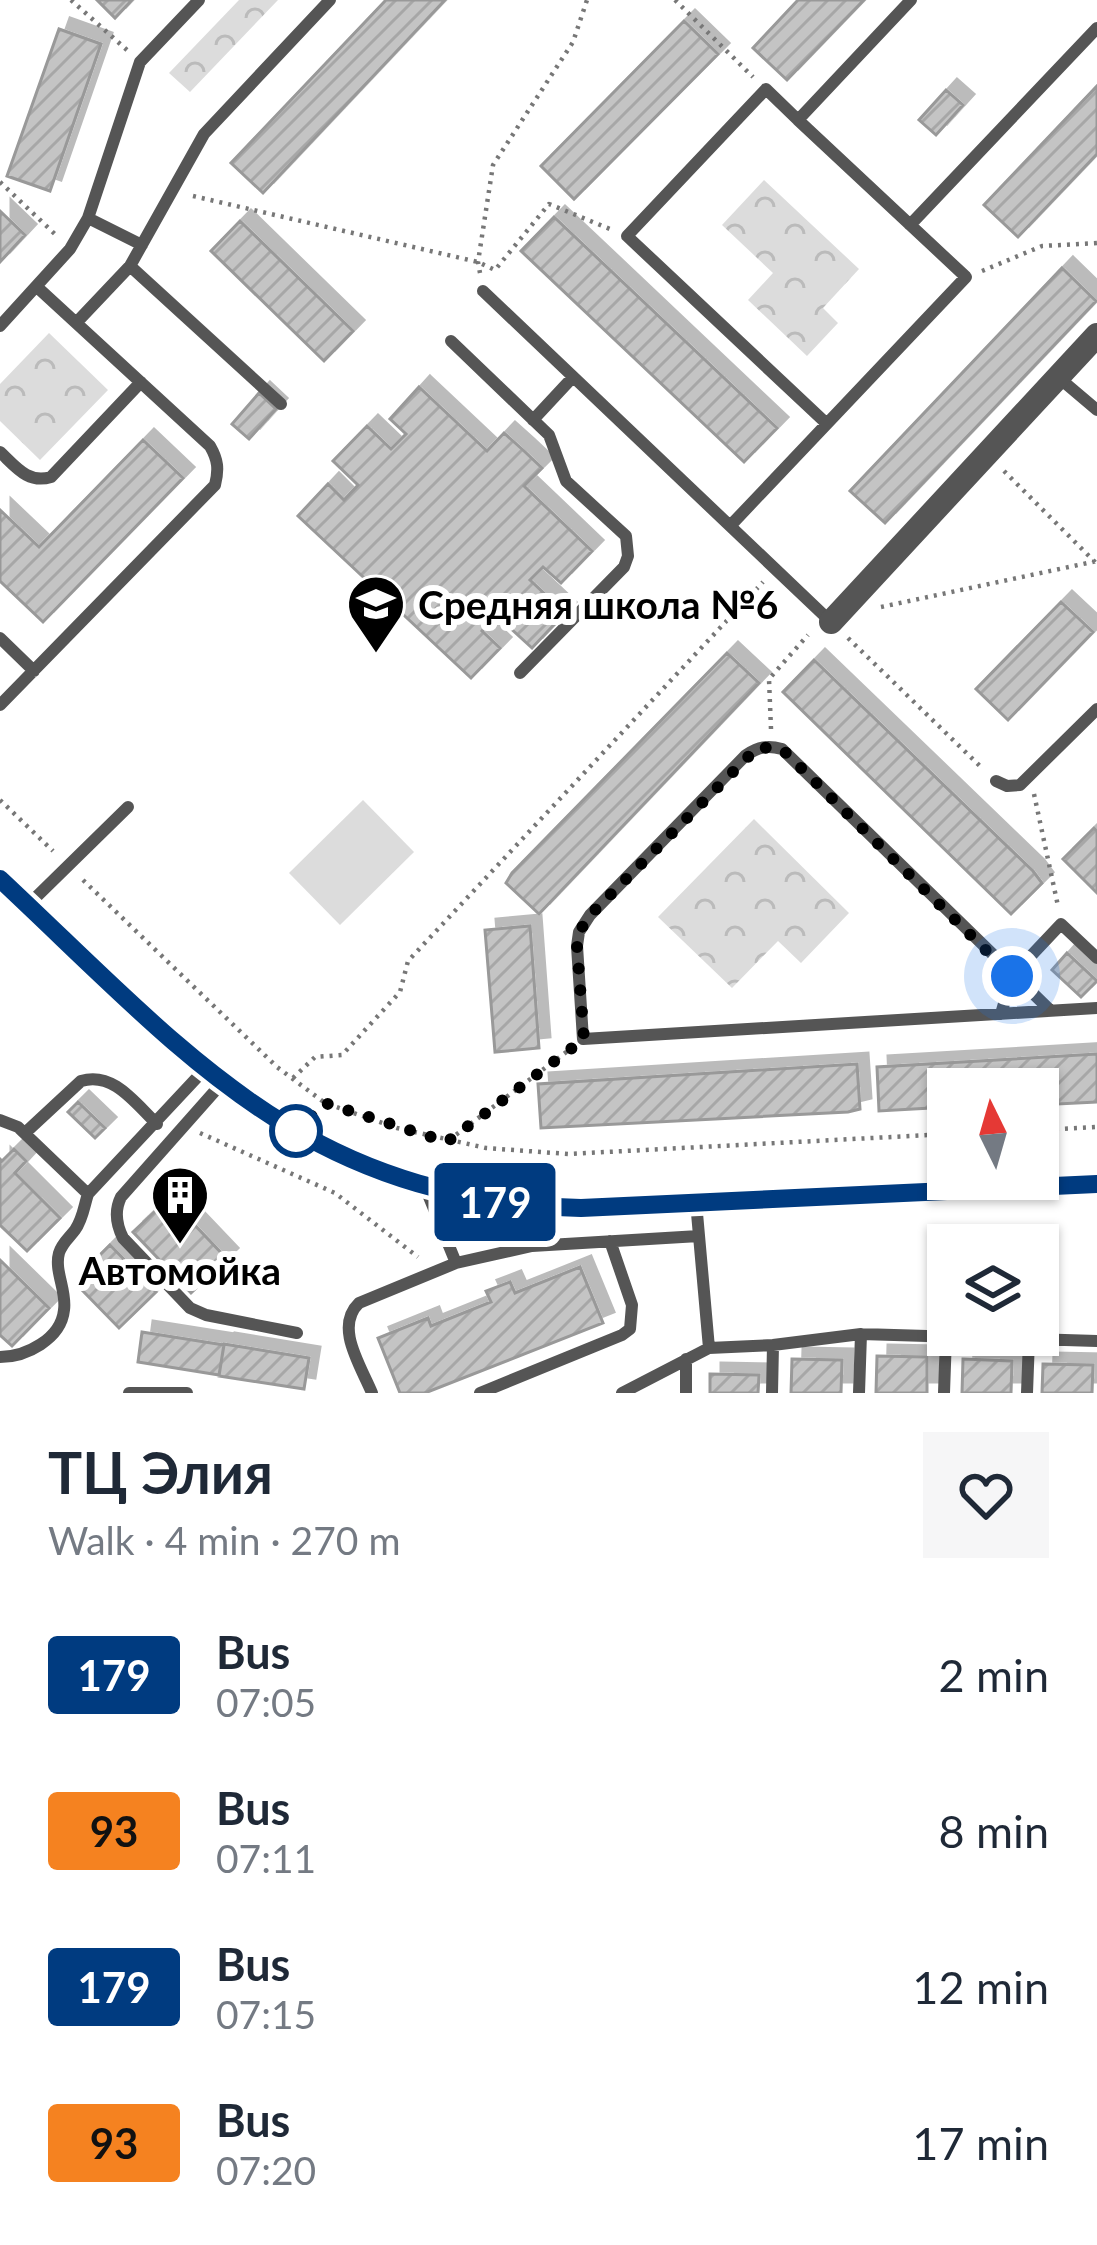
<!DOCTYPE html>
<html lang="en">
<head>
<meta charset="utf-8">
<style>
	body { margin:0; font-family:Lato,sans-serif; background:#f6f6f7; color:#1f2937; height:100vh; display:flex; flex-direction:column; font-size:45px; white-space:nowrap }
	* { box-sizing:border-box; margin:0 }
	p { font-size:39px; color:#747a83 }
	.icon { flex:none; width:66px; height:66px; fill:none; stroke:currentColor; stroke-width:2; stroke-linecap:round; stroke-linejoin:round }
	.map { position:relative; height:1393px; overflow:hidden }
	.drawer { display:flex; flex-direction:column; background:#fff; flex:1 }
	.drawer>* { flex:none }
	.badge { padding:0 24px; border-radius:9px; font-size:42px; line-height:78px }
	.needle { width:78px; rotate:355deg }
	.tools { position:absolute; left:927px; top:1068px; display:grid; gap:24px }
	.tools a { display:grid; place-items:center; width:132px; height:132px; border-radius:0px; background:#fff; box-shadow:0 3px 9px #0004; font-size:60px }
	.you { position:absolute; width:60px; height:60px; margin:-30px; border:9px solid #fff; border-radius:50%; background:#1a73e8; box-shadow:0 0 0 18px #1a73e833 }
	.map>.badge { position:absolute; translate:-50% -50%; box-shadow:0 0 0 6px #fff }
	.round { display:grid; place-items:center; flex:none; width:126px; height:126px; border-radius:0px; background:#f6f6f7 }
	.summary { display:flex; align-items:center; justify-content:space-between; height:204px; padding:0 48px }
	h1 { font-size:57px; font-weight:700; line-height:90px }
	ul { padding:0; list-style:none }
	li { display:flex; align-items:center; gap:36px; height:156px; padding:0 48px }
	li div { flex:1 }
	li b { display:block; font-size:45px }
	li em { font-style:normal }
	li .badge { min-width:132px; font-weight:700; text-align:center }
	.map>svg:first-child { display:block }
	.park { fill:url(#park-crowns) }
	.garden { fill:#dcdcdc }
	.building { fill:url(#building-hatch); stroke:#999; stroke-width:3; filter:url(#shadow) }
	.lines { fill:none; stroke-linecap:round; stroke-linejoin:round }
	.path { stroke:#777; stroke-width:4.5; stroke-dasharray:3 6; stroke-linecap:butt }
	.lane { stroke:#555; stroke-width:12 }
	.street { stroke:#555; stroke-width:24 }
	.secondary { stroke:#222; stroke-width:24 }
	.line-casing { stroke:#fff; stroke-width:27 }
	.line { stroke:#003b80; stroke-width:18 }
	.walk { stroke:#000; stroke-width:12; stroke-dasharray:0 21.6 }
	.stop-dot { fill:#fff; stroke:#003b80; stroke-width:6 }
	.labels { text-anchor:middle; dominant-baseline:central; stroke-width:12; stroke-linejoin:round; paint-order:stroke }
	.poi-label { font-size:39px; font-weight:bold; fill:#000; stroke:#fff; text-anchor:start }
</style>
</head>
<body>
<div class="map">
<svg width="1097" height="1393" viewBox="0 0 1097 1393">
	<defs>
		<pattern id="park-crowns" width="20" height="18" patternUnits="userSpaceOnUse" patternTransform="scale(3)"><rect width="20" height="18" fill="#dcdcdc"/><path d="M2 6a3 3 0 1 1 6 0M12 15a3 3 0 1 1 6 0" fill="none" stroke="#bbb"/></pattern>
		<pattern id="building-hatch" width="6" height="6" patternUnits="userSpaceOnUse" patternTransform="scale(3)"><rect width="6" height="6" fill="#c4c4c4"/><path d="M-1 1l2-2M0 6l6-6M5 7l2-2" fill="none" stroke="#a7a7a7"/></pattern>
		<filter id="shadow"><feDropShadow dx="11" dy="-11" stdDeviation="0" flood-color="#0004"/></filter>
	</defs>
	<rect width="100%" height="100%" fill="#fff"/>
	<path class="park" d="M239,0H278L190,92L169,73Z
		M764,180L859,269L823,308L838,323L807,356L748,300L773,273L722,225Z
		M49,333L108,390L40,460L0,421V384Z
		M754,819L849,913L801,963L778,941L732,988L658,917Z"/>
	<path class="garden" d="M363,800L414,852L340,925L289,873Z"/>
	<path class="building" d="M97,0H132L115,18Z
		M386,0H445L263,193L231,163Z
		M798,0H864L787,80L753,48Z
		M684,21L718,54L574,199L541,166Z
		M59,29L101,44L50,191L7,176Z
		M1097,86V154L1018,237L984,205Z
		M946,90L963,105L936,135L919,120Z
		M0,211L25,235L0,262Z
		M554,217L777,428L744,462L521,251Z
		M240,221L353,331L324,361L211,251Z
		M1062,268L1096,301L885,523L850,491Z
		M419,387L487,451L504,433L523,450L542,468L524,486L592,551L561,583L543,567L530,580L565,613L532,648L496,615L482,631L500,648L471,678L298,516L328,484L344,500L358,485L333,461L367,426L391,449L406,434L390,419Z
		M259,393L276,409L249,439L232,424Z
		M143,440L183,478L43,622L0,581V510L39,547Z
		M1061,602L1093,632L1008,720L976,689Z
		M727,653L759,683L539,914L506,883L512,873Z
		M814,660L1033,871L1042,883L1011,914L783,692Z
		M1094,828L1097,831V893L1063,859Z
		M530,926L539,1048L495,1052L485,930Z
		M1067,953L1097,981L1081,997L1052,970Z
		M1097,1054V1102L1038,1105V1089H948V1107L879,1111L877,1067Z
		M857,1064L860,1109L848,1112L541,1128L538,1084Z
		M78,1102L105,1128L95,1138L68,1112Z
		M14,1149L26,1161L15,1173L60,1218L27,1251L0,1225V1159L2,1161Z
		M169,1198L227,1259L191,1293L133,1232Z
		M110,1245L156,1292L119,1328L82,1290L100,1272L91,1264Z
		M0,1260L49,1308L12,1346L0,1335Z
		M580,1267L603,1323L425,1393H400L378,1338L428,1318L431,1326L491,1302L486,1291L510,1282L515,1293Z
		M142,1332L224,1345L219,1375L138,1362Z
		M224,1344L309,1358L304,1389L219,1376Z
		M877,1356L927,1357V1393H876Z
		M792,1359L842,1360L841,1393H791Z
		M963,1359L1012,1361L1011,1393H962Z
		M1043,1364L1093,1365L1092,1393H1042Z
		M710,1374L759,1375L758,1393H710Z"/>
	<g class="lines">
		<path class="path" d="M71,0L127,50
			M675,0L753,77
			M0,182L57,236
			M193,196L478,262L495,270L549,204L610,229
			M982,271L1042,246L1097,243
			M480,273L478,262L493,165L573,42L587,0
			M1004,471L1097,564
			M881,607L1097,561
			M848,638L982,768
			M771,729L769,679L808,635
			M1034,794L1058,906
			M0,800L53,851
			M83,880L277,1067L325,1103L397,1128L486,1148L568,1154L948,1134
			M293,1078L315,1057L342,1055L400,992L408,961L763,582
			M1038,1130L1097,1127
			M200,1133L335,1193L418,1257
			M449,1140L569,1050"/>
		<path class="lane" d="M798,120L766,89L627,236L827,424
			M88,218L142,245
			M910,225L1097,28
			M130,266L281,404
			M483,291L831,622
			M76,323L130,266L204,134L330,0
			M0,326L70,249L88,218L140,62L199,0
			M451,341L549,435L566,481L626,536L628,556L624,567L520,673
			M1058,377L1097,410
			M533,420L573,377
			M0,452C16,467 28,484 51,477L141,382
			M730,526L966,277L798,120L911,0
			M0,638L34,671
			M0,705L215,485C219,469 218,460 210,446L37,287
			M996,781L1007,786L1020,785L1097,709
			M28,905L128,807
			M1051,1011L782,749C767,745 759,747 746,755L590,915L579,932L577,946L583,1039L1097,1008
			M1001,1014L1012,976L1061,924L1097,958
			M222,1083L121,1197C114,1211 116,1224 123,1238L190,1308L206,1315L297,1333
			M0,1120L18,1127L88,1194L204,1070
			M25,1133L81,1081C113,1071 135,1103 157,1124
			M425,1187L456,1263L532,1246L699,1236
			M696,1202L709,1348
			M0,1357C26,1357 61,1339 64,1310C67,1291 54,1271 59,1253C62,1243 69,1238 75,1230C83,1219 84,1206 88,1194
			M129,1393H187
			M372,1393C361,1366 334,1327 359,1303L456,1263
			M480,1393L622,1335L630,1329L632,1305L610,1241
			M622,1393L709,1348L773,1345L861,1334L1097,1341
			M686,1393V1359
			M772,1393L773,1345
			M859,1393L861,1334
			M944,1393L946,1336
			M1027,1393L1029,1339"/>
		<path class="street" d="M831,622L1097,335"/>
		<path class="secondary" d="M0,879C188,1054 304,1200 582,1208L1097,1184"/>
	</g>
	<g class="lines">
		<g class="line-casing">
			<path id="line" d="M0,879C188,1055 303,1199 581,1208L1097,1184"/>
		</g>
		<use href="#line" class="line"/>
		<path class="walk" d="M296,1131L325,1103L447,1142L584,1039L577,946L579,932L590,915L758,747L782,749L1012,976"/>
	</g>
	<defs>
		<g id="school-pin" transform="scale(3)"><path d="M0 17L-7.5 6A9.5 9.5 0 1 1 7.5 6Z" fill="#000" stroke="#fff"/><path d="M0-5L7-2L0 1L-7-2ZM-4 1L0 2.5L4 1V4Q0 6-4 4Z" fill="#fff"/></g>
		<g id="building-pin" transform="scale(3)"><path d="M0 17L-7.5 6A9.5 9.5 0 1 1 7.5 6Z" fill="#000" stroke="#fff"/><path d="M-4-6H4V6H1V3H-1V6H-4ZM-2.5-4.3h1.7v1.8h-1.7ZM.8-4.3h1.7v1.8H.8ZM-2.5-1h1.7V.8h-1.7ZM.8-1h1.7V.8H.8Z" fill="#fff"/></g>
	</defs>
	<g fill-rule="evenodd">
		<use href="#school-pin" x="376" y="604"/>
		<use href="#building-pin" x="180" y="1195"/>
	</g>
	<circle class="stop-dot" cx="296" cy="1131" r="24"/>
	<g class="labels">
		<g class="poi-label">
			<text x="418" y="604">Средняя школа №6</text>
			<text x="180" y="1270" text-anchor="middle">Автомойка</text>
		</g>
	</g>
</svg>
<div class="tools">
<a><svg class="needle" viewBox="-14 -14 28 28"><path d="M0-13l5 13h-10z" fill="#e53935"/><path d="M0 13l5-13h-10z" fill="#747a83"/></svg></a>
<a><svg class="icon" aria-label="layers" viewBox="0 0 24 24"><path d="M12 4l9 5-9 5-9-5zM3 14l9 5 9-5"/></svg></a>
</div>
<div class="you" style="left:1012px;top:976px"></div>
<b class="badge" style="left:495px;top:1202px;background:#003b80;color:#fff">179</b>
</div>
<section class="drawer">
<div class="summary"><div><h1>ТЦ Элия</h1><p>Walk · 4 min · 270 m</p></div><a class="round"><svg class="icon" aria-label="heart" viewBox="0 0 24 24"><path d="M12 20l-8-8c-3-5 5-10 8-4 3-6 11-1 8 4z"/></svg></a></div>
<ul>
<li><span class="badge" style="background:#003b80;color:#fff">179</span><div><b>Bus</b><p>07:05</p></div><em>2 min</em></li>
<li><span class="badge" style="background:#f58220;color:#111">93</span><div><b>Bus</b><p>07:11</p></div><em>8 min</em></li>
<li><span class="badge" style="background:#003b80;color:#fff">179</span><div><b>Bus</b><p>07:15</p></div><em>12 min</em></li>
<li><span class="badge" style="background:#f58220;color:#111">93</span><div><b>Bus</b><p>07:20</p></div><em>17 min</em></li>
</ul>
</section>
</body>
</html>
